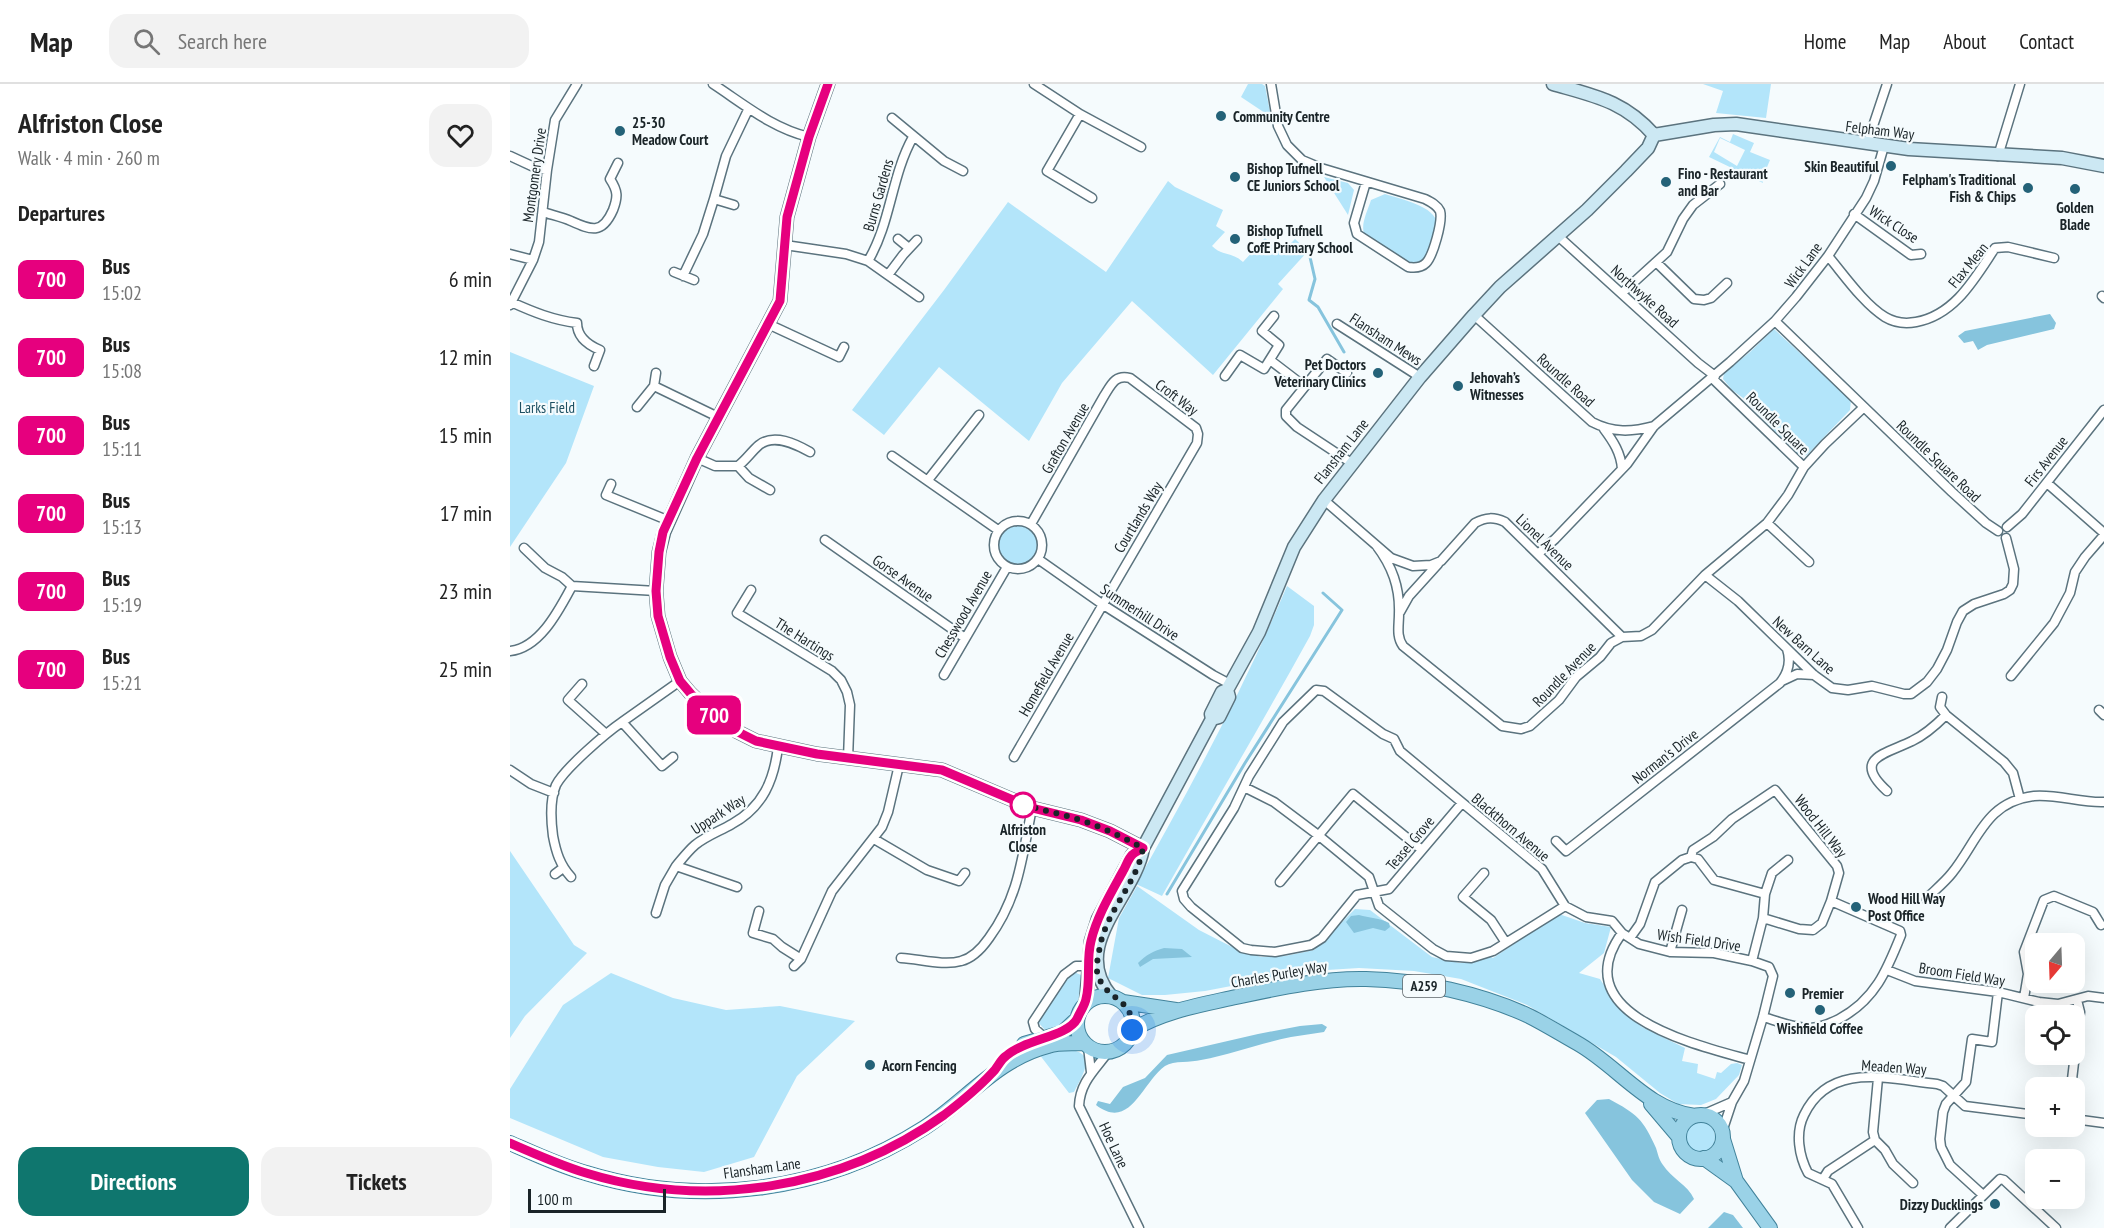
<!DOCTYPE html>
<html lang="en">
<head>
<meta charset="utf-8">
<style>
	body { margin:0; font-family:"PT Sans Narrow",sans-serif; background:#f2f2f2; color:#222; height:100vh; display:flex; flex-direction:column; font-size:22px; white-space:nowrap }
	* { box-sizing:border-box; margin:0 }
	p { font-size:20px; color:#767676 }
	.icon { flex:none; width:33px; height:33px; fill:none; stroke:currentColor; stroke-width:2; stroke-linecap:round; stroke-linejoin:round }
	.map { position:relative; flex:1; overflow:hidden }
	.side { display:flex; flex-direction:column; background:#fff; width:510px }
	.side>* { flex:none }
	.badge { padding:0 12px; border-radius:9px; font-size:21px; line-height:39px }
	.needle { width:39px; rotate:199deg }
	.buttons { position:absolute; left:1515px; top:849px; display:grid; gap:12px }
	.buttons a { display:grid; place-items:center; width:60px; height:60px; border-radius:12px; background:#fff; box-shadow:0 6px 24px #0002; font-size:30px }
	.scale { position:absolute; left:18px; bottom:15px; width:138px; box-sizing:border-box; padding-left:6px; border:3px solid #1a2428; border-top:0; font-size:16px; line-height:21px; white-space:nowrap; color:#1a2428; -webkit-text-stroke:4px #f5fbfd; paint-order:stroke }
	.you { position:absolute; width:30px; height:30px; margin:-15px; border:4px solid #fff; border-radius:50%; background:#1a73e8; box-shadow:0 0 0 9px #1a73e833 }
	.map>.badge { position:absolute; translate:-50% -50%; box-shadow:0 0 0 3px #fff }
	h2 { padding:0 18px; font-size:22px; line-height:54px }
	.round { display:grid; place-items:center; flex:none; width:63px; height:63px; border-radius:18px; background:#f2f2f2 }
	.head { display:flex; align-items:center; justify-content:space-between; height:102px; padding:0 18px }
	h1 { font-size:28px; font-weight:700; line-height:45px }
	.button { display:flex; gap:12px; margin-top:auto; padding:12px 18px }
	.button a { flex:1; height:69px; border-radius:18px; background:#0f766e; color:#fff; font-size:24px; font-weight:700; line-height:69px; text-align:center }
	.button a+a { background:#f2f2f2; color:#222 }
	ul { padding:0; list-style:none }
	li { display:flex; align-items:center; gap:18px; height:78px; padding:0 18px }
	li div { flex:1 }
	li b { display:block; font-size:22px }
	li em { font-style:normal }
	li .badge { min-width:66px; font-weight:700; text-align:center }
	header { display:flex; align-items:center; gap:36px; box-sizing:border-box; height:84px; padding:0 30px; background:#fff; border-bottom:2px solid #e0e0e0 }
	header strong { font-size:28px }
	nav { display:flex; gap:33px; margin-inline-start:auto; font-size:21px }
	.search { width:420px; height:54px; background:#f2f2f2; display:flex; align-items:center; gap:15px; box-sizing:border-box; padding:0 21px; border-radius:18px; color:#767676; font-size:22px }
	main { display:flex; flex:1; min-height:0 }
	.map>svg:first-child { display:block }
	.green { fill:#b3e5fa; fill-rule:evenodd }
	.water { fill:#86c4dd }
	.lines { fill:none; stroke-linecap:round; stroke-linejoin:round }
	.stream { stroke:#86c4dd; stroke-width:3 }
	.street-casing { stroke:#5b737e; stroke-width:11 }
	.secondary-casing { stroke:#5b737e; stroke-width:15 }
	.primary-casing { stroke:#41829a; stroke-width:16 }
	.street { stroke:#fff; stroke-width:8 }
	.secondary { stroke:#cce8f3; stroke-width:12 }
	.primary { stroke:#9ad2e7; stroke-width:14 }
	.line-casing { stroke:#fff; stroke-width:14 }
	.line { stroke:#e6007e; stroke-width:9 }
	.walk { stroke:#1a2428; stroke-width:6; stroke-dasharray:0 10.8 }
	.poi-dot { fill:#246278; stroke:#f5fbfd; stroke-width:2 }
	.stop-dot { fill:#fff; stroke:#e6007e; stroke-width:3 }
	.labels { text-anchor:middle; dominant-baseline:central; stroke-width:4.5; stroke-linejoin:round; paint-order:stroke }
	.shield { fill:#f5fbfd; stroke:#5c6468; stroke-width:1.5 }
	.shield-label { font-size:14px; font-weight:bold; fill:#1a2428 }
	.poi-label { font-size:15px; font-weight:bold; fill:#1a2428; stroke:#f5fbfd; text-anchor:start }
	.street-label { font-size:15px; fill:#1a2428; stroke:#f5fbfd }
	.park-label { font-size:15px; fill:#1d5062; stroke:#f5fbfd }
	.stop-label { font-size:15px; font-weight:bold; fill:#1a2428; stroke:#f5fbfd }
</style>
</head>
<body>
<header>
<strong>Map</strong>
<div class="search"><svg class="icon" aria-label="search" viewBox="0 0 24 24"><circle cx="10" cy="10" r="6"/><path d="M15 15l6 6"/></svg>Search here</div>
<nav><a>Home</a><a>Map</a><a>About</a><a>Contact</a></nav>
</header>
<main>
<section class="side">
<div class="head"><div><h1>Alfriston Close</h1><p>Walk · 4 min · 260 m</p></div><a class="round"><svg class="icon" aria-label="heart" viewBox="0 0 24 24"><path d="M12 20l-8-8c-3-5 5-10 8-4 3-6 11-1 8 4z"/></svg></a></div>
<h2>Departures</h2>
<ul>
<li><span class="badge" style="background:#e6007e;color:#fff">700</span><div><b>Bus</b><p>15:02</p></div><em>6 min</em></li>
<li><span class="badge" style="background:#e6007e;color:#fff">700</span><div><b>Bus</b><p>15:08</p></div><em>12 min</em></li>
<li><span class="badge" style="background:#e6007e;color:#fff">700</span><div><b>Bus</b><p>15:11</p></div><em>15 min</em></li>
<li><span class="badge" style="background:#e6007e;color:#fff">700</span><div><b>Bus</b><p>15:13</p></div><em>17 min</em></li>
<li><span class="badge" style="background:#e6007e;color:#fff">700</span><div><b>Bus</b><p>15:19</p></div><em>23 min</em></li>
<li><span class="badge" style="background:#e6007e;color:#fff">700</span><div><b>Bus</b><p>15:21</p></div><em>25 min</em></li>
</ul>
<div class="button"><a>Directions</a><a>Tickets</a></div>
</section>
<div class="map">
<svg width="1594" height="1144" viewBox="0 0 1594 1144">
	<rect width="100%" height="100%" fill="#f5fbfd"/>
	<path class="green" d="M738,0H752L755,2L761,33L731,13Z
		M1193,0H1261L1256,34L1206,29L1213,7Z
		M1223,50L1244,59L1240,68L1260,76L1252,95L1253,99L1199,73L1210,53L1220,58ZM1210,54L1235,66L1227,82L1204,68Z
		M814,93L838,99L844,106L838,131Z
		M658,97L665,103L713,126L706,142L715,148L702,162C713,173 721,167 733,178L755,154L771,169L785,155L798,167L768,200L773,205L703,291L622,217L552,299L519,357L429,283L374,351L342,326L434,206L498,118L596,188Z
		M875,110C890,115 926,122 927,140L916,173L908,180H901L857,155C848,144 857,129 861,116Z
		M1264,245L1341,316L1340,326L1297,371L1291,372L1284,367L1233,314L1222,306L1213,295L1214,289L1240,268Z
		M0,268L84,302L56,379L0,463Z
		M488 460a21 21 0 1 1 42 0a21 21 0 1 1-42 0Z
		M777,502L804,522V541L800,552C752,639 701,725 652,812L626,800C681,703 734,604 777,502Z
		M0,767L64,861L77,869L15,932L0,954Z
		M627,802L689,846L728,866L751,873L775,872L804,866L845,825L860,826L922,873L950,879L966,878L979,872L983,874L1049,830L1075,839L1101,843L1094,869L1069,889L1090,895L1105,918L1132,943L1175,964L1172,977L1188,980L1187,989L1205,995L1207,988L1211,989L1221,980L1227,979L1232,981L1229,991L1206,1015L1191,1021L1168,1020L1150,1009L1106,973L1017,921L951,895L904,887L849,884L801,887L695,907L655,911H632L598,894L609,834Z
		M564,888L571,891C577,908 556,950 534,945L528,938L555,897Z
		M101,889L163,914L216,926L270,922L345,937L287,992L244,1073L194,1088L148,1083L93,1073L0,1034V1005L53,921Z
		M548,965C587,965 578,982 564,1008L559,1009L529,970Z
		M1175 1053a15 15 0 1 1 30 0a15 15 0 1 1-30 0Z"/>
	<path class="water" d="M1540,230L1546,239L1544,245L1477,261L1468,266L1463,257L1454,259L1448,252L1455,247Z
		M849,831C859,834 870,834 879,839L880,843L875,847L863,844L844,849L836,838L841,832Z
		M654,864L672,865L682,873L643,875L630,883L628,879C636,871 643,867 654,864Z
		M812,940L817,943L814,948C803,950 792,951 781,953C751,959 722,970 691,976C681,979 664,976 655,982C631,1000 620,1047 586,1021L588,1017L600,1020L613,1003L635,994L657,971L748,950L790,942Z
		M1099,1015C1127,1030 1133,1035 1146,1064C1148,1070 1149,1076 1153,1081C1161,1094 1178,1101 1184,1115L1170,1130L1144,1118L1122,1096L1075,1029L1087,1016Z
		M1214,1128L1223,1131L1233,1144H1198Z"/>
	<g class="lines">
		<path class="stream" d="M800,173L805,195L799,216L808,223L834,268
			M657,810L735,679L832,526L813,509"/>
		<g class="street-casing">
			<path id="street" d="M203,0C235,21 262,44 299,53
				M524,0L570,30L631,63
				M761,0L768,42L777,61L792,76L811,84L915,115C921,118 927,121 930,127C933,137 923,172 916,179C911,184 904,184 898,183L847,150L844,139L856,98
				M570,30L537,87L582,114
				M382,34L434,77L453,87
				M1357,60L1377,0
				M0,72L26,84L37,86
				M1488,72L1510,0
				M224,121L204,115L216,72L238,26
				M33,128C42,131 52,133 61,137C81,146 92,151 103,126C108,113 108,107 100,95L108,79
				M1344,130L1401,171L1411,170
				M1048,152L1188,279L1205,292
				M388,155L399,164
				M275,161L336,170L358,177L409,213
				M0,170L23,176
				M1318,172C1334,191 1354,220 1375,233C1385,239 1395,240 1406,238C1445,231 1465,194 1485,164L1498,163L1544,174
				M358,177C381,139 381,92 403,53
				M1146,178L1184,215L1194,216L1201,214L1217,199
				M164,188L184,196
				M378,191L393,171L407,156
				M173,192L193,150L204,115
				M1112,209L1157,168L1173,135L1183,121L1210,100
				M1592,212L1594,214
				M1,218C23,228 43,236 67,239C67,253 78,261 90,266L84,282
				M0,221L23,176L29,158L37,86L45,36L67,0
				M964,231L1082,338C1103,349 1122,348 1144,342
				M258,240L329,273L334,263
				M827,240L910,293
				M760,276L794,302
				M146,289L144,302L208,333
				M837,289L817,275L776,326V332L787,343L843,380
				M715,292L730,271L754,285L769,261L752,247L764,232
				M1202,294L1294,383L1315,360L1354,323L1265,237
				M127,323L144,302
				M1354,323L1442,408L1476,439L1488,447
				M1094,345C1103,357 1111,369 1112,385
				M382,372L488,446
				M187,374L205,382H228C236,376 241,368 249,361C264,349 286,360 300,368
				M228,382L239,394L260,406
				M418,396L469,331
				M1537,399L1594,449
				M101,400L96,411L157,436
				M814,416L881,474L903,482L921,481L931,477L965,439C976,433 984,433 995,438L1112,553
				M484 461a24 24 0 1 1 48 0a24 24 0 1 1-48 0Z
				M1257,439L1299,478
				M1497,443L1512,430L1594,326
				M315,456L455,554
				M866,461C882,482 890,503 889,530C889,542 886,552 893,562L992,642L1011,645L1020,642L1049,616L1066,593L1090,573L1101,559L1112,553L1131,552L1142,546L1195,491L1257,439L1278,411L1294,383
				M14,464L35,484L52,493L62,502
				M1029,469L1045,455L1117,380L1144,342L1220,278L1265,237L1286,213L1318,172L1356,114L1364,97L1374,62
				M528,475L592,520L703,591L720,600
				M1195,491L1228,517L1304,591L1322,604L1338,606L1362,602L1394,610H1401L1417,598L1427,585L1437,566L1447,538L1453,527L1464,520L1494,510L1500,506L1503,500L1504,485L1496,454
				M241,506L227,529L322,587L331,596L337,608L340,621L338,675
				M890,528L899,512L928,480
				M0,567C30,564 49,526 62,502L146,507
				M434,591L497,483
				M1501,592L1544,539L1560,509L1565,488L1575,473L1594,451
				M1272,597L1287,590L1304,591
				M72,600L58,616L96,650
				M1432,613L1430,623L1436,631L1494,678L1503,689L1510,715
				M1589,626L1594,631
				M163,673L152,682L112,638L170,597
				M504,673L687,359L688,350L686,344L620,294C605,290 601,301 594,312L521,440
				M0,686L21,700L44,709
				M736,704L764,718L808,751L859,793L869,822L923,865L936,872L961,874L983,867L1055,822
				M1377,707C1341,674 1376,670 1402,657C1415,651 1426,641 1436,631
				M952,719L879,805L847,811L812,854L801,861L765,868L741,866L732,864L681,823L674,815L672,807L724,724L739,692L773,638L806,606L814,607L873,650L884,655L890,667L1032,785L1055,822L1076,833L1102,837L1112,849L1129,860L1160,868L1204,869L1242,877L1259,883L1263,892L1253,933L1234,997L1222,1018L1212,1048
				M364,755L417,786L449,797L455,789
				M1046,757L1056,767L1270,599C1278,589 1281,577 1277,565
				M1181,773L1183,766L1203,753L1222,735L1265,706L1327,782L1329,789L1321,817L1390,847L1391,851C1377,886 1365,916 1329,935C1319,940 1310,944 1299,944C1283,944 1268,937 1253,933
				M974,789L953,813L981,836L996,859
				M45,790L53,784
				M61,793C50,781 46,768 43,752C41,737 40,715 46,701C55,684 96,649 112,638
				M770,798L843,710L912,766
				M227,803L166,782C172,775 178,767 185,761C196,752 210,747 222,740C253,723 264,696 268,663
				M1255,810L1262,789L1278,776
				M1416,815C1424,807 1435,798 1442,789C1468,757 1475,718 1524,712C1547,710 1571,719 1594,718
				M249,827L243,849L263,855L272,863L291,875
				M146,829L155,801L166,782
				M1112,849C1053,931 1187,961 1240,976
				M1120,854L1130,840L1145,798L1172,776L1181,773L1188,775L1204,796L1255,810L1253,834
				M1160,868L1172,826
				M391,874C410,875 434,882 451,877C463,874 472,864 479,854C509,813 512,773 522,724
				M1242,877L1253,834L1289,845L1303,846L1312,839L1321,817
				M284,882L291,875L322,807L372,743L378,728L389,681
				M1377,886L1405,897L1488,908L1529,918L1548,920L1578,912L1594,914
				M1514,914L1518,890L1514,868L1534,816L1544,812L1583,828L1591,841
				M534,953L525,945L523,938L554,891L566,882H577
				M578,963L581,988
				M599,967C585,986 570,998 569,1022L629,1144
				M1561,1004L1570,928L1567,916
				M1192,1031L1222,1018
				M1564,1035L1594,1039
				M1365,1056L1375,1066L1383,1080L1403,1099
				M1313,1095L1318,1087L1365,1056L1363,1048L1368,994
				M1473,1111L1440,1081L1431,1063L1430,1055L1433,1028L1436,1020L1456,998L1462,955L1482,958L1488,908
				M1348,1144L1322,1100L1298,1089C1289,1072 1285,1049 1294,1031C1320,977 1378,995 1427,1000L1433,1002L1455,1022L1526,1031
				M1440,1144L1490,1095L1494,1096L1546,1144"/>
		</g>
		<g class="secondary-casing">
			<path id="secondary" d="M318,0L299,53L277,133L270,217L187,374L154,448L149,468L146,507L148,532L160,573L170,597L181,610L207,635L226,647L246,657L307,670L432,686L522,724L571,736L600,747L633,764
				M1043,0C1085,12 1114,17 1144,51
				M1144,51L1204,41L1226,40L1399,65L1552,74L1594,82
				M702,635L701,630L712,608L717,606
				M601,912C558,861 625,813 633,764L702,635L709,633L719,613L717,606L749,548L784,463L814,416L910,293L964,231L990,203L1077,126L1116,87L1138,64L1144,51
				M576,918L581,857L588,835L622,771L633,764"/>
		</g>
		<g class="primary-casing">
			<path id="primary" d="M567 940a28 28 0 1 1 56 0a28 28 0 1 1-56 0Z
				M613,918L666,926
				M622,946C654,927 690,921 726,913C768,904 812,894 856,895C909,896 972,910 1019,932C1035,940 1051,950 1067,959C1108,982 1137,1026 1185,1032
				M514,960L552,949L567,935
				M1141,1020L1169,1053
				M1169 1053a22 22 0 1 1 44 0a22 22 0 1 1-44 0Z
				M1213,1055L1226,1097
				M0,1059C25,1070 50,1082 76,1089C189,1124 314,1108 414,1044C456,1017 487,975 538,962C549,958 562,960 574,959
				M1194,1074L1226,1097L1260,1144"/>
		</g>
		<use href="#street" class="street"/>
		<use href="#secondary" class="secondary"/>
		<use href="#primary" class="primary"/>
	</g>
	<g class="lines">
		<g class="line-casing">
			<path id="line" d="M0,1059C25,1070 50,1081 76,1089C197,1126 331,1105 434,1031C451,1018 468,1004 482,989C488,984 489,977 496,972C515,955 557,953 567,935C569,930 575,921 576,915C581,896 576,876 581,857C587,832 601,809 613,787C616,782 618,775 622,771C625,768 630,766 633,764L600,747L571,736L522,724L432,686L307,670L246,657L226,647L207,634L181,610L170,597L160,573L148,532L146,507L149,468L153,448L187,374L270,217L277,133L299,53L318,0"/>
		</g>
		<use href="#line" class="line"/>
		<path class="walk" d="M513,721L504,717C527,726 550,729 573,737C594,744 614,754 633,764C627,801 594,828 589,868C588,874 586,881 587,887C592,916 625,913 622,946"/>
	</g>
	<g class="poi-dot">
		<circle cx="711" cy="32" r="6"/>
		<circle cx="110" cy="47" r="6"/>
		<circle cx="1381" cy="82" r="6"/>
		<circle cx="725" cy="93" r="6"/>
		<circle cx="1156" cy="98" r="6"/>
		<circle cx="1518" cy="104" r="6"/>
		<circle cx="1565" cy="105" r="6"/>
		<circle cx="725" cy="155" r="6"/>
		<circle cx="868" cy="289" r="6"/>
		<circle cx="948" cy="302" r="6"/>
		<circle cx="1346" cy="823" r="6"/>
		<circle cx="1280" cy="909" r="6"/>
		<circle cx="1310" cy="926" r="6"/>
		<circle cx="360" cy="981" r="6"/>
		<circle cx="1485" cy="1120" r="6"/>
	</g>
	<circle class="stop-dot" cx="513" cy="721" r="12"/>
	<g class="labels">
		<rect class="shield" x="893" y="891" width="42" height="22" rx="4.5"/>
		<g class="shield-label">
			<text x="914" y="902">A259</text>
		</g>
		<g class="poi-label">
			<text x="723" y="32">Community Centre</text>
			<text x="122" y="38">25-30<tspan x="122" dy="17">Meadow Court</tspan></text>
			<text x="1369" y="82" text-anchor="end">Skin Beautiful</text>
			<text x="737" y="84">Bishop Tufnell<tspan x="737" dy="17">CE Juniors School</tspan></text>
			<text x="1168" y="89">Fino - Restaurant<tspan x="1168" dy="17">and Bar</tspan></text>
			<text x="1506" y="95" text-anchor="end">Felpham's Traditional<tspan x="1506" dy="17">Fish &amp; Chips</tspan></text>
			<text x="1565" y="123" text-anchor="middle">Golden<tspan x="1565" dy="17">Blade</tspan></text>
			<text x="737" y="146">Bishop Tufnell<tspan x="737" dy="17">CofE Primary School</tspan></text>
			<text x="856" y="280" text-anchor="end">Pet Doctors<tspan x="856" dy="17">Veterinary Clinics</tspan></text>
			<text x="960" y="293">Jehovah’s<tspan x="960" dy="17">Witnesses</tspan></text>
			<text x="1358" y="814">Wood Hill Way<tspan x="1358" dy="17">Post Office</tspan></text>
			<text x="1292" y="909">Premier</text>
			<text x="1310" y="944" text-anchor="middle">Wishfield Coffee</text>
			<text x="372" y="981">Acorn Fencing</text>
			<text x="1473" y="1120" text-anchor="end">Dizzy Ducklings</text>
		</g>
		<g class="street-label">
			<text transform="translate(1370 46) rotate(7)">Felpham Way</text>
			<text transform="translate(24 91) rotate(-82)">Montgomery Drive</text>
			<text transform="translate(368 111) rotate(-74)">Burns Gardens</text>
			<text transform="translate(1384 140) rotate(33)">Wick Close</text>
			<text transform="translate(1293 181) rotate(-54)">Wick Lane</text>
			<text transform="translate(1458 181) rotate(-51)">Flax Mean</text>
			<text transform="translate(1135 212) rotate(42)">Northwyke Road</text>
			<text transform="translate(876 255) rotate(33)">Flansham Mews</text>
			<text transform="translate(1056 296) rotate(42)">Roundle Road</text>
			<text transform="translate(667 313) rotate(37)">Croft Way</text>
			<text transform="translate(1268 339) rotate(45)">Roundle Square</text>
			<text transform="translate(555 354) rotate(-60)">Grafton Avenue</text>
			<text transform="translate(831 367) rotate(-52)">Flansham Lane</text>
			<text transform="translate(1429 377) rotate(44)">Roundle Square Road</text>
			<text transform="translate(1536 377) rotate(-52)">Firs Avenue</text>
			<text transform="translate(628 433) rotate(-59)">Courtlands Way</text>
			<text transform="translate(1035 458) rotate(44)">Lionel Avenue</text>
			<text transform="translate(393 494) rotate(35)">Gorse Avenue</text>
			<text transform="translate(630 528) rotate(33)">Summerhill Drive</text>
			<text transform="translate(453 530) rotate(-60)">Chesswood Avenue</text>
			<text transform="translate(295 555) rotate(32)">The Hartings</text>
			<text transform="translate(1294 561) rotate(42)">New Barn Lane</text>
			<text transform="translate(536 590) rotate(-60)">Homefield Avenue</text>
			<text transform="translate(1054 590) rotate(-46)">Roundle Avenue</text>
			<text transform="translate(1155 672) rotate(-38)">Norman's Drive</text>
			<text transform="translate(208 730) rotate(-33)">Uppark Way</text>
			<text transform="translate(1311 742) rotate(52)">Wood Hill Way</text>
			<text transform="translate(1001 743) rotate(40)">Blackthorn Avenue</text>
			<text transform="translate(900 759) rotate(-50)">Teasel Grove</text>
			<text transform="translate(1189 856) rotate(8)">Wish Field Drive</text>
			<text transform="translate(769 890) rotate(-10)">Charles Purley Way</text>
			<text transform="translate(1452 890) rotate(9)">Broom Field Way</text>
			<text transform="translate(1384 983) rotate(4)">Meaden Way</text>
			<text transform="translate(604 1061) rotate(65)">Hoe Lane</text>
			<text transform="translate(252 1084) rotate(-8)">Flansham Lane</text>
		</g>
		<g class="park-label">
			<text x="37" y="323">Larks Field</text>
		</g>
		<g class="stop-label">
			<text x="513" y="745">Alfriston<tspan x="513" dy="17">Close</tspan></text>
		</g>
	</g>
</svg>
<div class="buttons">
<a><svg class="needle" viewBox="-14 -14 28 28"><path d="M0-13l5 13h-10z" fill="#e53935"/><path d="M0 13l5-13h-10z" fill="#767676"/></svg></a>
<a><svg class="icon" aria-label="locate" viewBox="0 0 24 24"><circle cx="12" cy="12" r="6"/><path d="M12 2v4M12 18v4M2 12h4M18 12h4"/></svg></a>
<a>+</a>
<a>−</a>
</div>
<div class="scale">100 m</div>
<div class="you" style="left:622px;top:946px"></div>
<b class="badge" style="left:204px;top:631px;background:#e6007e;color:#fff">700</b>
</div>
</main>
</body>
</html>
